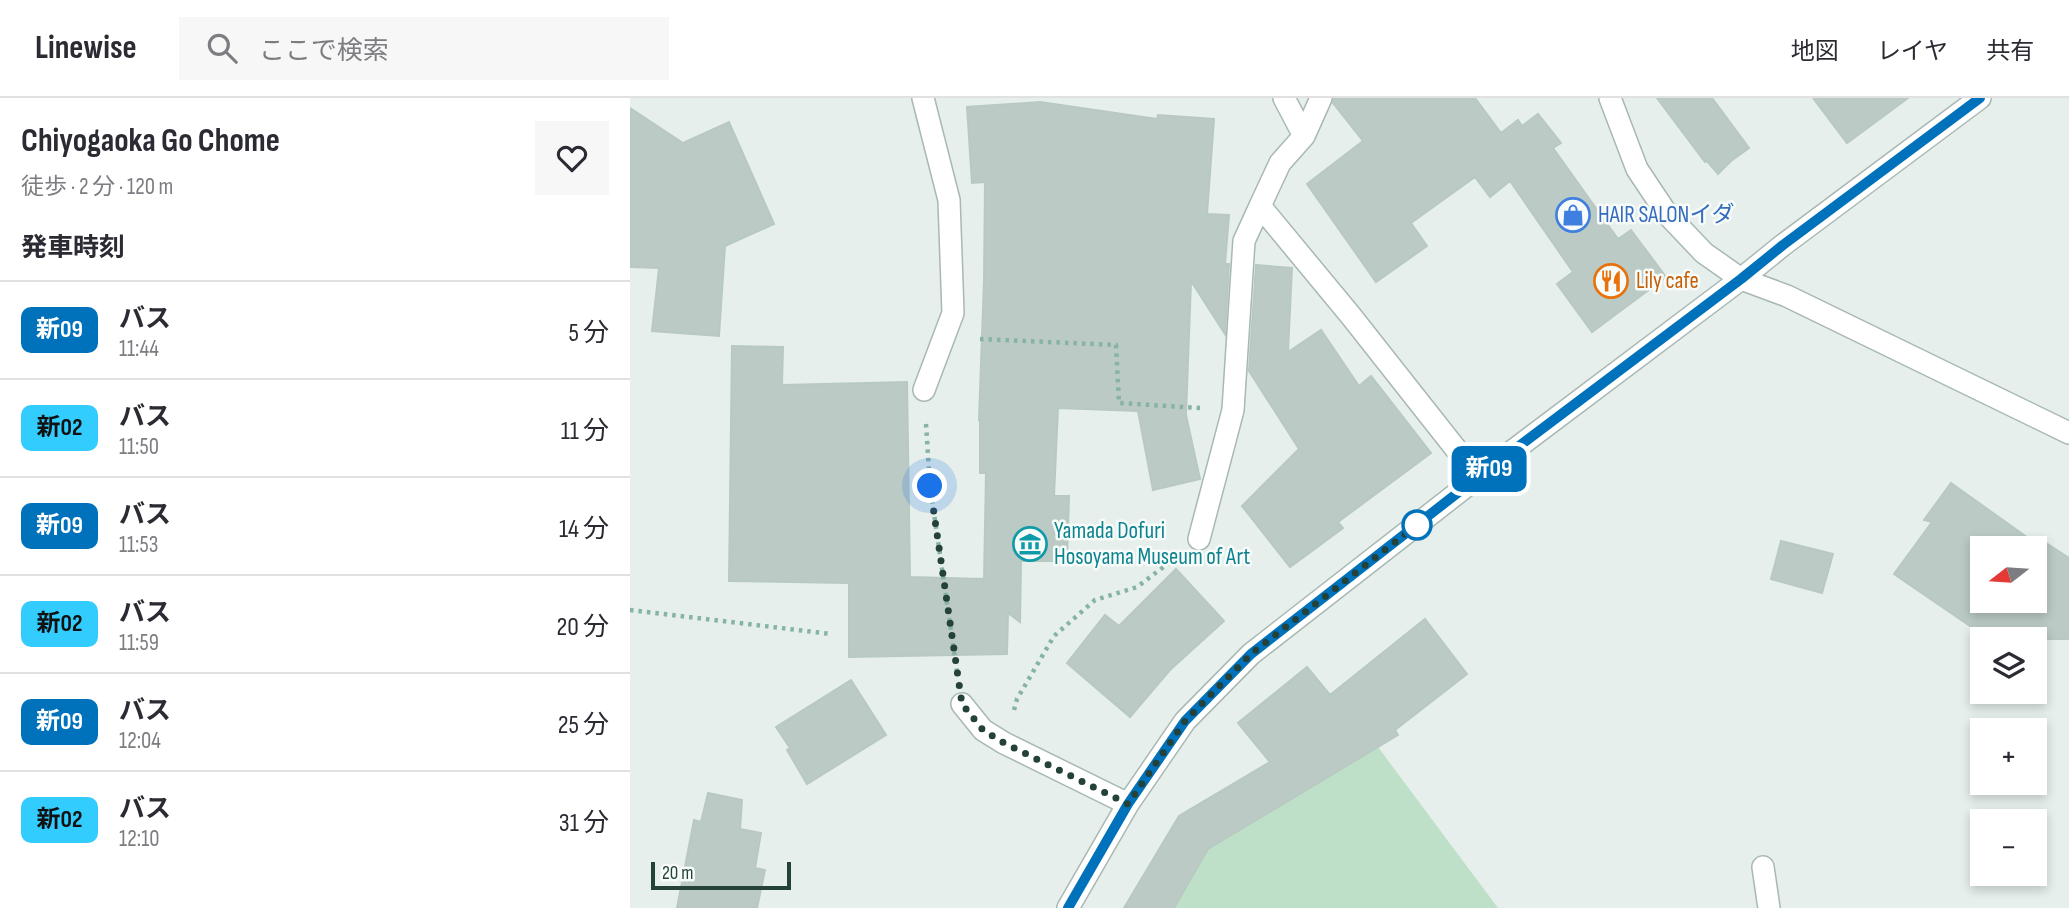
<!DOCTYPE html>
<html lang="ja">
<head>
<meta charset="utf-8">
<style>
	body { margin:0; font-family:"Sofia Sans Condensed","Noto Sans JP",sans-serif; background:#f7f7f7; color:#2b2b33; height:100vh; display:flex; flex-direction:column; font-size:26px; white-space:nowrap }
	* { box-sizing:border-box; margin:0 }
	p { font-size:23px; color:#7c7c81 }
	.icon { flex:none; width:38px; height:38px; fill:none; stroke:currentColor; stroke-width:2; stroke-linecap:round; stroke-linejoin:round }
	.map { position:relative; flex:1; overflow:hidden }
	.drawer { display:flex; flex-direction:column; background:#fff; width:630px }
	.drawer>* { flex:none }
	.badge { padding:0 14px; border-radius:10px; font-size:24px; line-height:46px }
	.needle { width:46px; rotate:253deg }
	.buttons { position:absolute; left:1340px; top:438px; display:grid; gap:14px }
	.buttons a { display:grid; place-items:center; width:77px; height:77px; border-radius:0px; background:#fff; box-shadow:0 4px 10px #0003; font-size:35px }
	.scale { position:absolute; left:21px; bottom:18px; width:140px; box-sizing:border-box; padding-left:7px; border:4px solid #24423a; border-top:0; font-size:19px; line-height:24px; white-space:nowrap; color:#24423a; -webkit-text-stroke:5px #f7fbf9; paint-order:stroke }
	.you { position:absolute; width:35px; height:35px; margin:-18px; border:5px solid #fff; border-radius:50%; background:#1a73e8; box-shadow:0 0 0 10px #1a73e833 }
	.map>.badge { position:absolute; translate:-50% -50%; box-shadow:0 0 0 4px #fff }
	h2 { padding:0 21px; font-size:26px; line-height:63px }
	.round { display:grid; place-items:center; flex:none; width:74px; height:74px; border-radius:0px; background:#f7f7f7 }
	.head { display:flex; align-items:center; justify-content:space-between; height:119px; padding:0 21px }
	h1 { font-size:33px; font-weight:700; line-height:52px }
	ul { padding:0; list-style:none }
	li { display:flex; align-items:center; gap:21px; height:98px; padding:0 21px; border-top:2px solid #e1e1e2 }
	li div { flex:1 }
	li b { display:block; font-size:26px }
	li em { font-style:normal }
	li .badge { min-width:77px; font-weight:700; text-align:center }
	header { display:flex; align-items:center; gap:42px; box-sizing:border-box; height:98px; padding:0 35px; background:#fff; border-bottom:2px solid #e1e1e2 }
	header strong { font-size:33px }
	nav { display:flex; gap:38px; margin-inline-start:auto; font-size:24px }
	.search { width:490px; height:63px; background:#f7f7f7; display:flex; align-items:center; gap:18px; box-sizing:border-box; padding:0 24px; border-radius:0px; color:#7c7c81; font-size:26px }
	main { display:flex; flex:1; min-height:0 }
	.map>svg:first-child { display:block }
	.green { fill:#bfe0c8 }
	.building { fill:#bbcac4; stroke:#b8c9c2; stroke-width:2; fill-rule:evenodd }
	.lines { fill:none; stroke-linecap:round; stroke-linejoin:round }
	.minor-casing { stroke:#a8b8b2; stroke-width:24 }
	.path { stroke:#86b3a5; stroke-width:4.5; stroke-dasharray:3.5 5; stroke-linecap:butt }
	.minor { stroke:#fff; stroke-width:21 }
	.line-casing { stroke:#fff; stroke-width:16 }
	.line { stroke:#0072bc; stroke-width:10 }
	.walk { stroke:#24423a; stroke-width:7; stroke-dasharray:0 12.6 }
	.stop-dot { fill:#fff; stroke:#0072bc; stroke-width:3.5 }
	.labels { text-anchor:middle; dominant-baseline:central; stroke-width:5; stroke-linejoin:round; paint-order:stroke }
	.shop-label { font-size:23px; fill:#366cbe; stroke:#f7fbf9; text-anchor:start }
	.food-label { font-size:23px; fill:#c56008; stroke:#f7fbf9; text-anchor:start }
	.culture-label { font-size:23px; fill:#0d838f; stroke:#f7fbf9; text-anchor:start }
</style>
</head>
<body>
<header>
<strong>Linewise</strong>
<div class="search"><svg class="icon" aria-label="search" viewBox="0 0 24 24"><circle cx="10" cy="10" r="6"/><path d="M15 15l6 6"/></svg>ここで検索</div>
<nav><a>地図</a><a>レイヤ</a><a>共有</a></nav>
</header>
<main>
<section class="drawer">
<div class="head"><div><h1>Chiyogaoka Go Chome</h1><p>徒歩 · 2 分 · 120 m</p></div><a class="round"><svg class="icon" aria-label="heart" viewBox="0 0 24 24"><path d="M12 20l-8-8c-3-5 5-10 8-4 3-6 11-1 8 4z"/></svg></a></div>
<h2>発車時刻</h2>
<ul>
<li><span class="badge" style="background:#0072bc;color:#fff">新09</span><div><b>バス</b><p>11:44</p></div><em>5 分</em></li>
<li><span class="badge" style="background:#3cf;color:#111">新02</span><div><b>バス</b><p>11:50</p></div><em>11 分</em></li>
<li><span class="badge" style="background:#0072bc;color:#fff">新09</span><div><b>バス</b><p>11:53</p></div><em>14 分</em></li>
<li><span class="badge" style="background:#3cf;color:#111">新02</span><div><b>バス</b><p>11:59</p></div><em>20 分</em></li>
<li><span class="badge" style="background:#0072bc;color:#fff">新09</span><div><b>バス</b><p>12:04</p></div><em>25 分</em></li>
<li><span class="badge" style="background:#3cf;color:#111">新02</span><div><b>バス</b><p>12:10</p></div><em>31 分</em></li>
</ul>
</section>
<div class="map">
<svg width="1439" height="810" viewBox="0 0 1439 810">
	<rect width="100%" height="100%" fill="#e6efeb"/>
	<path class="green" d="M748,649L868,810H544L578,751Z"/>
	<path class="building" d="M704,0H845L871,35L888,22L892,28L908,16L931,45L923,50L988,141L1001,132L1036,179L962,234L927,186L943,174L880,83L860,99L845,79L781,125L797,148L746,184L677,86L733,43L703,5Z
		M1027,0H1082L1119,50L1101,63L1088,76L1077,63L1075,64Z
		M1183,0H1278L1217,45Z
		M410,4L527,21L528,17L584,21L577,116L599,117L595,166H599L595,236L561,183L556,317L570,381L523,392L508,313L428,310L424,398H439L437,463H391L390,524L378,515L377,556L219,559V485L99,483L102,248L153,249L152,287L277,284L280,479L354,481L356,375H350V322H349L354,182L355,84L342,85L337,9Z
		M0,10L53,45L99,24L144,126L95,148L89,238L22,233L29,170L0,169Z
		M626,167L662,170L658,254L691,232L729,288L741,278L801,355L708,424L713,430L660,469L612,408L669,351L619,273Z
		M1321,385L1405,445L1408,440L1439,460V541H1359L1264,476L1302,424L1294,422ZM1353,450H1405V502H1353Z
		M1151,443L1203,456L1192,495L1141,481Z
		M546,471L594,523L540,572L500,619L437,565L475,517L489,528Z
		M795,521L837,576L765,632L768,637L578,751L544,810H494L549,718L640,664L608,625L677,569L700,597Z
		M221,582L256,637L177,686L157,652L160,650L146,629Z
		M78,695L112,702L110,731L131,735L125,770L135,772L127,810H47L64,722L71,724Z"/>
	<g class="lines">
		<g class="minor-casing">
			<path id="minor" d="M293,0L319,102L323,215L294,292
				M654,0L674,38L650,65L630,108L721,218L848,379
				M980,0L1007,71L1037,116L1074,155L1111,181L1157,198L1439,335
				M674,38L691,0
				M569,441L603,312L614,143L630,108
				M332,606L353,632L374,645L498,706
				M1133,769L1139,810
				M438,810L498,706L555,623L621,556L848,379L1111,181L1153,147L1350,0"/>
		</g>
		<path class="path" d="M350,241L486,247L489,305L570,310
			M296,326L300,388L327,574
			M0,512L201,536
			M384,612L387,601L424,538L465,502L507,489L544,461"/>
		<use href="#minor" class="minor"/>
	</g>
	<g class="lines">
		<g class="line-casing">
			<path id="line" d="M438,810L498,706L555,623L621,556L848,379L1111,181L1153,147L1350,0"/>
		</g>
		<use href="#line" class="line"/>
		<path class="walk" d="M300,388L332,606L353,632L374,645L498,706L555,623L621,556L787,427"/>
	</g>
	<defs>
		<g id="shop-ring" transform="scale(1.75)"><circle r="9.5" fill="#f7fbf9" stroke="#3f7fe0" stroke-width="1.5"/><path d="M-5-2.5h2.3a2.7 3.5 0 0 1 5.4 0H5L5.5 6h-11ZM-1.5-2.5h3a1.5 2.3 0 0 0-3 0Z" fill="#3f7fe0"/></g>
		<g id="restaurant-ring" transform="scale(1.75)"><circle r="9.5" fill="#f7fbf9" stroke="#e8710a" stroke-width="1.5"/><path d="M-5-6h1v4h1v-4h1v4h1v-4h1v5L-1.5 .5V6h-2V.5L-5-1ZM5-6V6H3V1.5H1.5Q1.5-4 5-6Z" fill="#e8710a"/></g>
		<g id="museum-ring" transform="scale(1.75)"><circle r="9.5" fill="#f7fbf9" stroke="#0f9aa8" stroke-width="1.5"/><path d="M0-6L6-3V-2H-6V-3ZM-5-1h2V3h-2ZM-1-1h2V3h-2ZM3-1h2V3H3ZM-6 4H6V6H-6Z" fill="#0f9aa8"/></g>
	</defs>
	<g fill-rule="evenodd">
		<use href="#shop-ring" x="943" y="117"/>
		<use href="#restaurant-ring" x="981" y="183"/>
		<use href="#museum-ring" x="400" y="446"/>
	</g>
	<circle class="stop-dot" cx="787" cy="427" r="14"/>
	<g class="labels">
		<g class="shop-label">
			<text x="968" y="117">HAIR SALONイダ</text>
		</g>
		<g class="food-label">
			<text x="1006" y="183">Lily cafe</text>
		</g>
		<g class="culture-label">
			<text x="424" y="433">Yamada Dofuri<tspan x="424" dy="26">Hosoyama Museum of Art</tspan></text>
		</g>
	</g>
</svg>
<div class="buttons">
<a><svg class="needle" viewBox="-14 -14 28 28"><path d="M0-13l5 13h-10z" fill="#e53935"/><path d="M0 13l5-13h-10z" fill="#7c7c81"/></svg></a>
<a><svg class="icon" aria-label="layers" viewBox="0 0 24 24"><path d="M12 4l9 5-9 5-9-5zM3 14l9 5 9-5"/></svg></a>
<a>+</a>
<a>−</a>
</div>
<div class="scale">20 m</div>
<div class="you" style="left:300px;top:388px"></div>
<b class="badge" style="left:859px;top:371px;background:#0072bc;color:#fff">新09</b>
</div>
</main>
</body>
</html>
